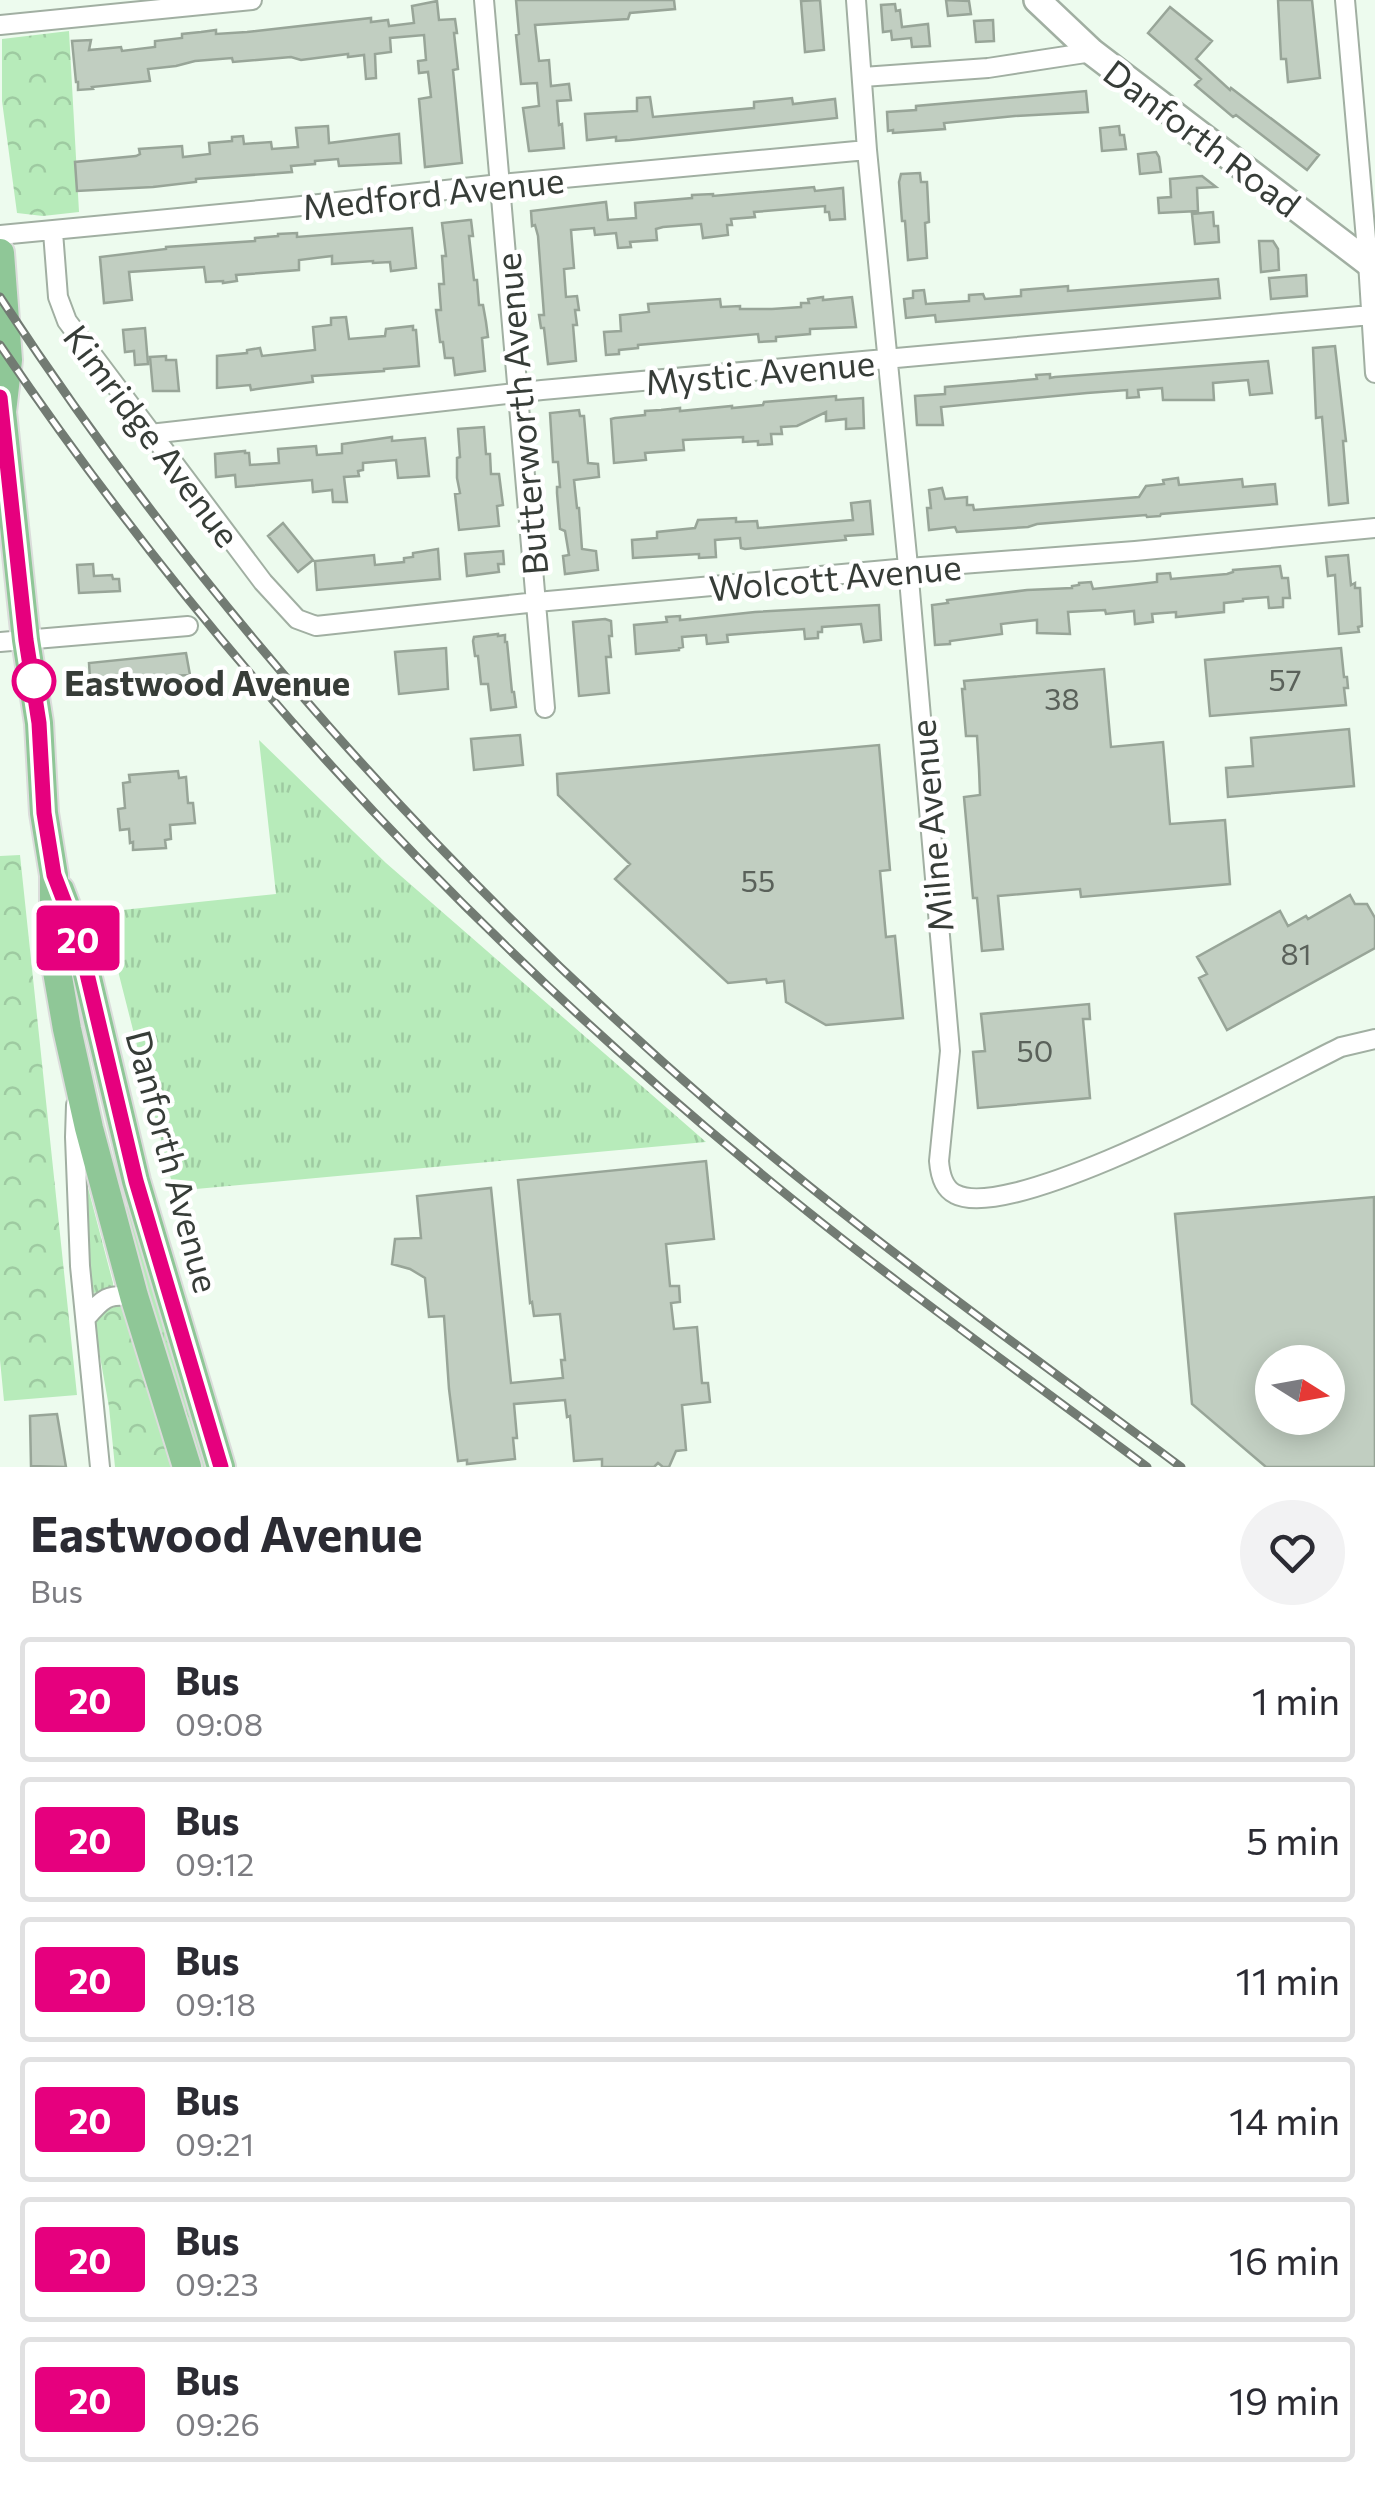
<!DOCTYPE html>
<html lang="en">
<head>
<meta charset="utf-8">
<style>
	body { margin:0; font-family:Commissioner,sans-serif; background:#f2f2f3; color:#2b2b33; height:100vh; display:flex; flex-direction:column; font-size:38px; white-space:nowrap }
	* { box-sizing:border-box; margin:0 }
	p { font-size:32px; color:#7c7c81 }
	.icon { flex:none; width:55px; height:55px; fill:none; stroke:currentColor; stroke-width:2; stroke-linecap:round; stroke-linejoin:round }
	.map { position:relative; height:1467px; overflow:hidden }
	.side { display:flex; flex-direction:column; background:#fff; flex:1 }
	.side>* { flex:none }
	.badge { padding:0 20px; border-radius:8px; font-size:35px; line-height:65px }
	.needle { width:65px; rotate:101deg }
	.buttons { position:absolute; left:1255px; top:1345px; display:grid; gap:20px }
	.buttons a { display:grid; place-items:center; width:90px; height:90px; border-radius:50%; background:#fff; box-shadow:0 5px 25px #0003; font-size:50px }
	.map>.badge { position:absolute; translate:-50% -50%; box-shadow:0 0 0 5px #fff }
	.round { display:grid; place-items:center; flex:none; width:105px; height:105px; border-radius:52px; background:#f2f2f3 }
	.head { display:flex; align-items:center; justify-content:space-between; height:170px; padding:0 30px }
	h1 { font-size:48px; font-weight:700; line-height:75px }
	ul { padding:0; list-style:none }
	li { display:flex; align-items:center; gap:30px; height:125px; margin:0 20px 15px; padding:0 10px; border:5px solid #e1e1e2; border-radius:10px }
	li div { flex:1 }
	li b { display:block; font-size:38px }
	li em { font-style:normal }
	li .badge { min-width:110px; font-weight:700; text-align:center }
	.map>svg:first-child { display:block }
	.grass { fill:url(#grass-tufts) }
	.forest { fill:url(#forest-crowns) }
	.building { fill:#c1cec1; stroke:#98a598; stroke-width:2.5; fill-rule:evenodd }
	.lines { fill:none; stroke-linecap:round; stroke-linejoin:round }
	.minor-casing { stroke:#a1afa2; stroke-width:22 }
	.secondary-casing { stroke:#a1afa2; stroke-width:30 }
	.primary-casing { stroke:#dbdcdb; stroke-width:32 }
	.minor { stroke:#fff; stroke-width:18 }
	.secondary { stroke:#fff; stroke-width:25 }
	.primary { stroke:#8fc797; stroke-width:28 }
	.rail-casing { stroke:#727b73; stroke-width:9 }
	.rail { stroke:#fff; stroke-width:5; stroke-dasharray:15; stroke-linecap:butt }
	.line-casing { stroke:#fff; stroke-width:22 }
	.line { stroke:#e6007e; stroke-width:15 }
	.stop-dot { fill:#fff; stroke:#e6007e; stroke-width:5 }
	.labels { text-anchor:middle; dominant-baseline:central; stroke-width:9; stroke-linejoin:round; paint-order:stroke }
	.number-label { font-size:30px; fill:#5a615a }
	.street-label { font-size:35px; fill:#373d38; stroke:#fff }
	.stop-label { font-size:35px; font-weight:bold; fill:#373d38; stroke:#fff; text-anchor:start }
</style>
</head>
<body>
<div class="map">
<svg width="1375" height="1467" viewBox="0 0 1375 1467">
	<defs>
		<pattern id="grass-tufts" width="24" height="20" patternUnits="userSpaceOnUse" patternTransform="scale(2.5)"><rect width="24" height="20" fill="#b7ebba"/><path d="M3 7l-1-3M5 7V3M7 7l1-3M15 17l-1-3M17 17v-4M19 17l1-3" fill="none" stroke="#9ecaa1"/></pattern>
		<pattern id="forest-crowns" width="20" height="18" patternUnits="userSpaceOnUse" patternTransform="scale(2.5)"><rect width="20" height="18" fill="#b7ebba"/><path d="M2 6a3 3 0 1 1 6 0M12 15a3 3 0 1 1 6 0" fill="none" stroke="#9ecaa1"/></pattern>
	</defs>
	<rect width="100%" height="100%" fill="#edfbee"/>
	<path class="grass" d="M259,740L386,863L706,1142L174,1191L103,912L276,894Z
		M85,1184H87L113,1283V1287L94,1293L89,1287Z
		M132,1197L214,1467H197L124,1220V1211Z"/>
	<path class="forest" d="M69,31L79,212L43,216L17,213L2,101V39Z
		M20,855L77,1395L4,1401L0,1360V856Z
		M121,1300L131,1309L178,1467H115L109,1407L94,1323L102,1309Z"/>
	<path class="building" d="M516,0H674L675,9L630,13L628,19L535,25L539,61L549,60L551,86L569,84L571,100L557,101L559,125L562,124L564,148L531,151H529L523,108L539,106L537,83L521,84L516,35L519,34Z
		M820,0L824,50L805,52L801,1Z
		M946,0L969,1L971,14L948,16Z
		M1278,0H1312L1320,78L1288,82L1286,59H1281Z
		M437,1L439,20L455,19L457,33H454L458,69L453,70L462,163L425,167L419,99L431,97L428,72L419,73L418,61L426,60L424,35L390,38L391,52L375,54L376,78L366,79L364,55L348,57V54L301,60L291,57L233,62L232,58L195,61L176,66L148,69L150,81L92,87L93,89L78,90V82H76L72,41L91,40L89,50L121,47L122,51L155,47V41L182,38V34L201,32L216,30V34L247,32L371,18V22L388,20L389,26L414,23L412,6Z
		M895,4L896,11L900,10L902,27L928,24L930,46L912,47L911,38L892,40L891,31L883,32L881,5Z
		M1170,7L1212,41L1196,59L1230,90L1231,88L1319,155L1307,170L1236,115L1233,117L1207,95L1195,85L1201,79L1148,33Z
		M993,20L994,41L976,42L974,21Z
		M1086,91L1088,112L1015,116L944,123L945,129L893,133V130L888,131L887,112L916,110V106Z
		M650,97L653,117L754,108V102L792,98L793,104L835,99L837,118L630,140L616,141V137L587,140L585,114L637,111V98Z
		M328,126L329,143L399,134L401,163L339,166L338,159L315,161V164L291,166L292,172L196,179V182L153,187L77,191L75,162L136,156L140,154L139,149L182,146L183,157L210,154L209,143L232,141V137L243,136L244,144L271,142L272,149L298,147L296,128Z
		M1119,126L1120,135H1124L1126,149L1102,151L1100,128Z
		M1156,152L1159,157L1161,172L1140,174L1138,154Z
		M920,173L921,182H927L929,222L925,223L927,258L908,260L905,221H902L899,182L901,174Z
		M1202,176L1216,187L1197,188L1198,211L1159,213L1158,198L1171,197L1170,179Z
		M814,187L815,191L843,188L845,219L830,220L829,212H825V206L754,212L755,217L731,219L732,225H727L728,235L703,238L701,224L663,227L656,229L657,240L630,242L631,247L618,248L616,233L595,235L594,228L571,230L574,268L564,269L566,297L577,296L579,310H575L577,325H573L576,361L548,364L544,328H541L539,315H544L538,236L535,225L532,226L531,211L606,202L608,220L636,218L635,203L692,198V195L713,194V196Z
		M1213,212L1214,226H1218L1219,242L1195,244L1192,214Z
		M469,220H471L473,236H469L474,280H477L479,305H483L486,322L488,337L482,338L485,371L455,375L453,358H445L443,342H440L436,310H441L439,284H444L442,256H446L442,223Z
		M412,228L416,268L391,271L390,262L373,263V261L332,264V256L299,260V270L236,275L237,281L223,283V281L206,282L204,267L129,272L132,300L104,303L100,257L166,249V247L255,241V238L278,236V234L297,233V237Z
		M1259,241H1273L1278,249L1279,270L1261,272Z
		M1306,275L1307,296L1271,299L1269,278Z
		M1218,279L1220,298L936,322L935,315L906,318L904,299L913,298V291L924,290L926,304L969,301V295L983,294L985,299L1021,296V290L1068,286V291Z
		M823,297V300L852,297L856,327L810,329V334L776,337V341L759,342L758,334L638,345V348L619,350V354L606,355L604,332L621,331L620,315L649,312L648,304L720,299L721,307L740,306V309H772L801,307V303H809L808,299Z
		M346,317L349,339L385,336L386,329L413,326V330H416L419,366L384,369V371L312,376L313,382L264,388L251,390L250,385L217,388V356L247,353V350L260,348L262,356L315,350L313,327L331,325V318Z
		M145,328L148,364L135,365L134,351L125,352L123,330Z
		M1335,346L1346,441H1343L1348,503L1329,505L1322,417L1316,418L1313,348Z
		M166,356V360H176L179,391H153L150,357Z
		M1268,361L1272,393L1250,395L1248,380L1213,383L1214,400H1163L1162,388L1138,390L1139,397L1127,398V390L1087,393L941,407L943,425H917L915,396L945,394V387L1037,379L1036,375L1050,374V378L1055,377Z
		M836,396V400L863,398L864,428L846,429V419L826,421V412L797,426L781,427L782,434H771L772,444L758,445V441L743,442V437L683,440L684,450L645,453L646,460L614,463L611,419L615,418L645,415V411L661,410L680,408V411L732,406V408L763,405L764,402Z
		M579,410L580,416H584L588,463L598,464L599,477L574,480L577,508H579L582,549L596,551L598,570L565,574L563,556L569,555L565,531L560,529L557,493V487H560L558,462H553L550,413Z
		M484,427L486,454H490L491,474H499L503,505L497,506L499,526L459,530L455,494L460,493L457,478V458L460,457L458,429Z
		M392,437V441L425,438L429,476L398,478L396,460L363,463V470L358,471L359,476L344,477L347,502H333L332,490L313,492L312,480L236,487L235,475L216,477L215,454L245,451V453H249L250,465L279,463L278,449L316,446L317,455L342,453V444Z
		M1178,478L1179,485L1242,479L1243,487L1275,484L1277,504L1161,514L1160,516L1147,517L1146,515L1109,518L1037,524L1028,527L957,532L955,527L929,530L927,508H931L929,490L942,488L945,499L967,497V505H973L974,510L1139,497L1146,486L1164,484L1163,480Z
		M870,501L873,534L845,536L846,540L745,549L741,548L740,538L715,540L716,557L699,558V554L633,558L632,540L657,538V532L695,528L698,520L736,518V522L757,521L758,528L853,520L851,503Z
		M283,523L313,560L298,572L268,536Z
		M438,549L440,579L317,590L315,561L374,555L375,565L404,562V558L413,557V553Z
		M503,551L504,564H498L499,572L467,576L465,554Z
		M1348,555L1351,585L1355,583V588H1360L1362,626L1358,627L1359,632L1339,634L1335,575L1328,576L1326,557Z
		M93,564L94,576L112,575L113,579H119L120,591L79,593L77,565Z
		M1280,566L1282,578H1288L1290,598H1283V607L1269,608L1268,597L1243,599V601L1224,603V612L1176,617V612L1152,614L1153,622L1135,624L1134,611L1106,614L1105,610L1068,612L1070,634L1037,633V620L1001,624L1002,634L950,641V644L935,645L932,605L948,603L947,600L1027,590L1072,588V586L1079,585V583L1091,582L1093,589L1131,585L1157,582V574L1170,573L1171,579L1227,574L1233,572V570Z
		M879,605L881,640L864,642L861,624L822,627V632H818V638L805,639L804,629L727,635L728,642L707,644L706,635L682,637L683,647L679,648V650L636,654L634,625L667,622L666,617L680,616V620L755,612Z
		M605,619L611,621L612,636H609L611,657H606L609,693L579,696L573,622Z
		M498,634V636L505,635V642H507L512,692H514L516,707L491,710L488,684H481L478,656H475L473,641L474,637Z
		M446,648L448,689L399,694L395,652Z
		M1341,648L1344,677H1347L1348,688H1344L1346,705L1210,716L1205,660Z
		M186,653L190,675L172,676L173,688L161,689L160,683L124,686V692H103V694L91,695L89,663Z
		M1104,669L1111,747L1163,742L1170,824L1225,820L1230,884L1081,897L1080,889L998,896L1003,949L982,951L977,898H973L964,797L980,795L979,769L977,736H966L962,689H965L964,681Z
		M1349,729L1354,786L1228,797L1226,768L1253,766L1251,738Z
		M520,735L523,765L474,770L471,739Z
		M879,745L890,870L880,871L886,937L895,936L903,1018L826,1025L786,1002L784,981L767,983L766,979L728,983L615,879L630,864L558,795L557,774Z
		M178,771L179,778L186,777L188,803H193L195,823L170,825L171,839L165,840L166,848L133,850V842L130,843L129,829L120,830L118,809L125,808L123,783L130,782L129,775Z
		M1350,895L1355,904H1367L1375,918V948L1227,1030L1199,978L1207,974L1197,957L1280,911L1288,926L1306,916L1308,919Z
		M1089,1004L1090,1019H1083L1090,1098L978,1108L973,1052L985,1051L981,1014Z
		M706,1161L714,1239L666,1244L670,1286H679L680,1302L671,1303L674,1329L697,1327L702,1383H708L710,1402L682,1405L686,1450L676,1451L669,1467H663L658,1463L654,1467H602V1459L574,1461L570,1416L567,1417L565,1400L514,1404L517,1438H513L515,1459L467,1464V1460L458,1461L449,1389L444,1316L429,1317L425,1278L410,1269L392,1264L395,1239L421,1238L417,1196L491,1188L511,1383L563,1378L561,1360H565L560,1314L534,1316L532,1302L530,1303L518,1180Z
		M1374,1197L1375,1467H1266L1192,1404L1175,1214ZM1272,1362H1328V1418H1272Z
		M57,1414L66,1467L31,1466L30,1416Z"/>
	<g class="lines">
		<g class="minor-casing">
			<path id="minor" d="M484,0L545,708
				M856,0L867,150L907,556L950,1051L939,1161C940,1174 943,1188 955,1194C1013,1225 1277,1078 1341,1047L1375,1039
				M1345,0L1368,262L1375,373
				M0,25L252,0
				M863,77L988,68L1092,52
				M53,232L58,297L67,321L263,582L297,619L316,626L537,602L908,568L1135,551L1375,528
				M0,235L292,207L500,184L867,150
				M150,434L542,390L1371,315
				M0,642L188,626
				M76,1105L75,1137L80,1266L100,1467
				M86,1318C103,1298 107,1294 134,1296"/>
		</g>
		<g class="secondary-casing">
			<path id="secondary" d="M1037,0L1092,52L1375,268"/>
		</g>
		<g class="primary-casing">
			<path id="primary" d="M0,253L8,360L2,412L26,640L39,723L44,813L54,875V954L67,1029L89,1128L134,1296L187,1467
				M60,890L79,940L136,1181L221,1467"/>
		</g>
		<use href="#minor" class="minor"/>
		<use href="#secondary" class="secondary"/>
		<use href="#primary" class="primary"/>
		<g class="rail-casing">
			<path id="rail" d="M0,297C198,599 442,872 715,1108C864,1236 1024,1350 1181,1467
				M0,345C208,652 462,926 747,1162C876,1270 1013,1367 1147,1467"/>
		</g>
		<use href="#rail" class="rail"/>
	</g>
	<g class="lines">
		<g class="line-casing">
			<path id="line" d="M0,397L26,640L39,723L44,813L54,875L79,940L136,1181L221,1467"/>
		</g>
		<use href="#line" class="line"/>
	</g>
	<circle class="stop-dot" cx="34" cy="681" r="20"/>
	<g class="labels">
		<g class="number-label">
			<text x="1285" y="678">57</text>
			<text x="1062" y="697">38</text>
			<text x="758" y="879">55</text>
			<text x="1296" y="952">81</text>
			<text x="1035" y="1049">50</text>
		</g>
		<g class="street-label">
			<text transform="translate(1203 137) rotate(37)">Danforth Road</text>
			<text transform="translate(433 192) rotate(-6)">Medford Avenue</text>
			<text transform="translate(760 371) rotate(-5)">Mystic Avenue</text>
			<text transform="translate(520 414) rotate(-95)">Butterworth Avenue</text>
			<text transform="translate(153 435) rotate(53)">Kimridge Avenue</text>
			<text transform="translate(835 576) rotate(-5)">Wolcott Avenue</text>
			<text transform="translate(930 826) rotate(-95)">Milne Avenue</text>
			<text transform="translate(174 1161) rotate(75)">Danforth Avenue</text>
		</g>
		<g class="stop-label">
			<text x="64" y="681">Eastwood Avenue</text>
		</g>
	</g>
</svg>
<div class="buttons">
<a><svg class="needle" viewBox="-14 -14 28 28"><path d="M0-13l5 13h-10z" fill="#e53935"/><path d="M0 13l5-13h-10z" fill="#7c7c81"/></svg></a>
</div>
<b class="badge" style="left:78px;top:938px;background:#e6007e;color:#fff">20</b>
</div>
<section class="side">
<div class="head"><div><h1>Eastwood Avenue</h1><p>Bus</p></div><a class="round"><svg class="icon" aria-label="heart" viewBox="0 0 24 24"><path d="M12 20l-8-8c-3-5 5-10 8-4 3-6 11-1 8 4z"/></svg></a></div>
<ul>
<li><span class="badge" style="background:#e6007e;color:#fff">20</span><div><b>Bus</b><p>09:08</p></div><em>1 min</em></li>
<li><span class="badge" style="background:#e6007e;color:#fff">20</span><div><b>Bus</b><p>09:12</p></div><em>5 min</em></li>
<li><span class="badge" style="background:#e6007e;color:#fff">20</span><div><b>Bus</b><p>09:18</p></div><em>11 min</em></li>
<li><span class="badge" style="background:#e6007e;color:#fff">20</span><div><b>Bus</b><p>09:21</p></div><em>14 min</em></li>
<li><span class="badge" style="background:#e6007e;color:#fff">20</span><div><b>Bus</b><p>09:23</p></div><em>16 min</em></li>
<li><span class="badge" style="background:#e6007e;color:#fff">20</span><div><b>Bus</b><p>09:26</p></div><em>19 min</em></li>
</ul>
</section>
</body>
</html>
